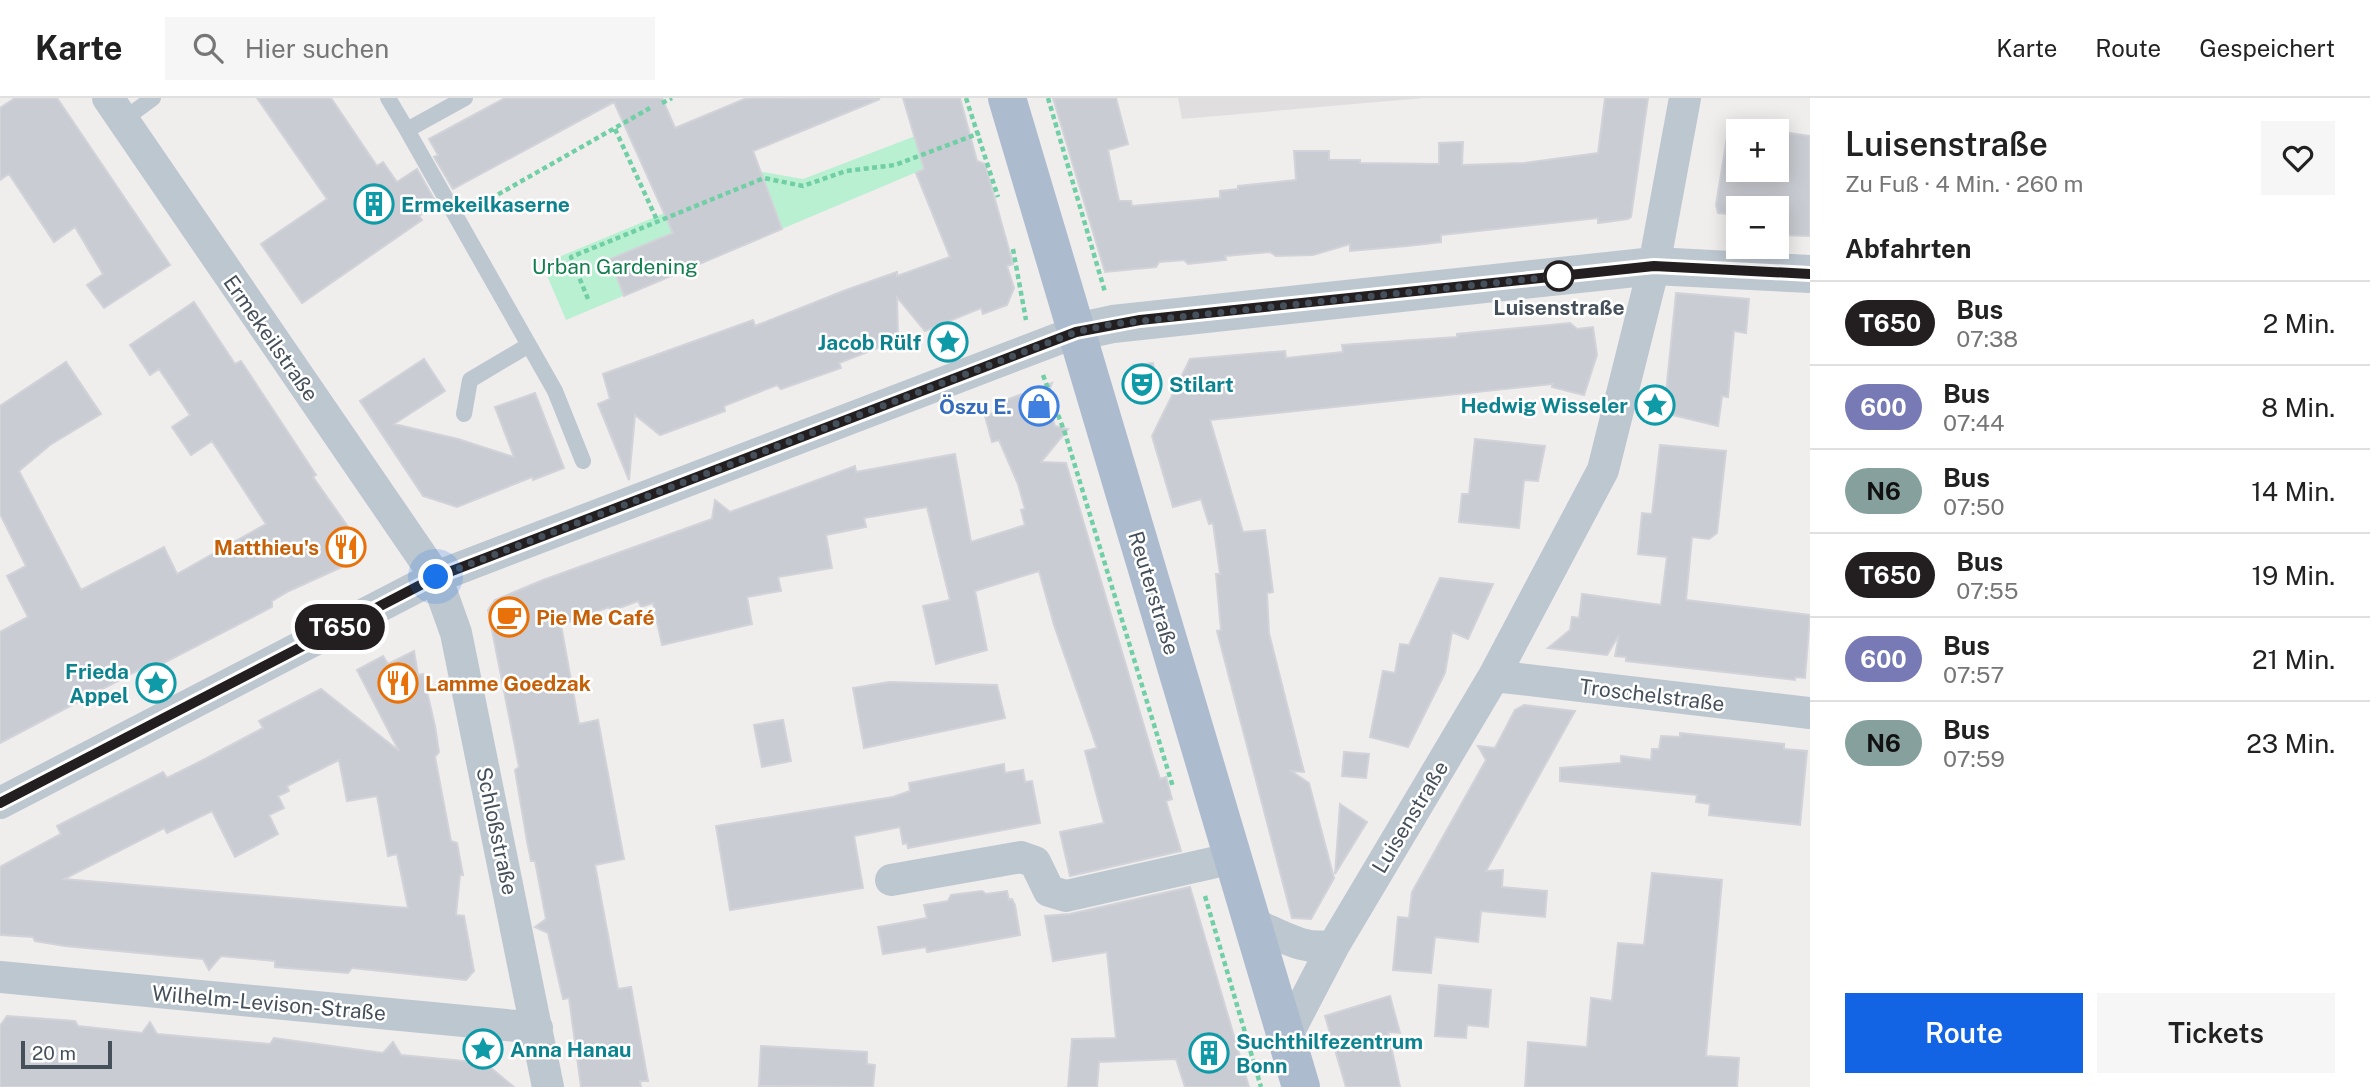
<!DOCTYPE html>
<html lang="de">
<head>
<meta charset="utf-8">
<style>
	body { margin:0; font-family:"Public Sans",sans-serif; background:#f6f6f6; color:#222; height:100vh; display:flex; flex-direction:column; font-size:26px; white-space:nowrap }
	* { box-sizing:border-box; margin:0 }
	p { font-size:23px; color:#767676 }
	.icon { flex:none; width:38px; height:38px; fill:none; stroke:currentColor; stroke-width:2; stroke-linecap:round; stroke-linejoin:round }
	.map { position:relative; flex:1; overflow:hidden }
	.sheet { display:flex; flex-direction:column; background:#fff; width:560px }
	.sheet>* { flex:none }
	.badge { padding:0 14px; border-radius:23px; font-size:24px; line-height:46px }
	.controls { position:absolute; left:1726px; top:21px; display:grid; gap:14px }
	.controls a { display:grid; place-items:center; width:63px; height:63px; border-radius:0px; background:#fff; box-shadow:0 4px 18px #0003; font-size:35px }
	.scale { position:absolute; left:21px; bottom:18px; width:91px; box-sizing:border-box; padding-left:7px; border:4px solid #45505b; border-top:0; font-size:19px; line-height:24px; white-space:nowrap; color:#45505b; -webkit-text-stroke:5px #fff; paint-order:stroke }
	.you { position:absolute; width:35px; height:35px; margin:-18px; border:5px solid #fff; border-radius:50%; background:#1a73e8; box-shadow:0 0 0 10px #1a73e833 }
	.map>.badge { position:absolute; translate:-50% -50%; box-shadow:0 0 0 4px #fff }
	h2 { padding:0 35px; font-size:26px; line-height:63px }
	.round { display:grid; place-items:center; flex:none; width:74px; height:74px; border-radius:0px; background:#f6f6f6 }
	.overview { display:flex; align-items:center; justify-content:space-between; height:119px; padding:0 35px }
	h1 { font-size:33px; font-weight:600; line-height:52px }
	.action { display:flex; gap:14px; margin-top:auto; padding:14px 35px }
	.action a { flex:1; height:80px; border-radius:0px; background:#1264e5; color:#fff; font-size:28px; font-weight:600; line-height:80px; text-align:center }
	.action a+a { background:#f6f6f6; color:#222 }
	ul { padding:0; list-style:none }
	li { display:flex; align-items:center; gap:21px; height:84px; padding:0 35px; border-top:2px solid #e0e0e0 }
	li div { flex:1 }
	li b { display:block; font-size:26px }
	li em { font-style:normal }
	li .badge { min-width:77px; font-weight:700; text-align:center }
	header { display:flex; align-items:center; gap:42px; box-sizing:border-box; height:98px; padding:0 35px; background:#fff; border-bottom:2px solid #e0e0e0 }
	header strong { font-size:33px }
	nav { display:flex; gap:38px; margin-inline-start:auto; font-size:24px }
	.search { width:490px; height:63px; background:#f6f6f6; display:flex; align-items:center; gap:18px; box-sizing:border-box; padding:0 24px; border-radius:0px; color:#767676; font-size:26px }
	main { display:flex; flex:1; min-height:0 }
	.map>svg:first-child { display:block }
	.education { fill:#e1dedf }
	.green { fill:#b9f0d1 }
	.building { fill:#caccd3; stroke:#d1d3d9; stroke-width:2; fill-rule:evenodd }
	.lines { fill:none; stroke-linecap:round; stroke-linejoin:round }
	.path { stroke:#70cfa5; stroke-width:4.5; stroke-dasharray:5 3.5; stroke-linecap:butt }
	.service { stroke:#bdc7d0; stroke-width:16 }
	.minor { stroke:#bdc7d0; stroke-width:32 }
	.tertiary { stroke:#bdc7d0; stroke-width:38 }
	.primary { stroke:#acbbce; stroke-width:38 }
	.line-casing { stroke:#fff; stroke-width:16 }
	.line { stroke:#231f20; stroke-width:10 }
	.walk { stroke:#45505b; stroke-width:7; stroke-dasharray:0 12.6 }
	.stop-dot { fill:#fff; stroke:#231f20; stroke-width:3.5 }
	.labels { text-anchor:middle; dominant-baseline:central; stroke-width:5; stroke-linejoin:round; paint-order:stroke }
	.culture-label { font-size:21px; font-weight:bold; fill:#0d838f; stroke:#fff; text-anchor:start }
	.park-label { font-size:21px; fill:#137f4f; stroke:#fff }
	.stop-label { font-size:21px; font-weight:bold; fill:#45505b; stroke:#fff }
	.street-label { font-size:21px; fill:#45505b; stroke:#fff }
	.shop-label { font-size:21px; font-weight:bold; fill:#366cbe; stroke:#fff; text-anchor:end }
	.food-label { font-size:21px; font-weight:bold; fill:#c56008; stroke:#fff; text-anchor:start }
</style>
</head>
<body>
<header>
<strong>Karte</strong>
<div class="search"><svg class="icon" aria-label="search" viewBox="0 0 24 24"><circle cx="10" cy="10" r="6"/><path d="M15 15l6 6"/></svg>Hier suchen</div>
<nav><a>Karte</a><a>Route</a><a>Gespeichert</a></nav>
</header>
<main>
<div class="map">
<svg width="1810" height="989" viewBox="0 0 1810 989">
	<rect width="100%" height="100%" fill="#f0eded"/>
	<path class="education" d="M1178,0H1424L1182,21Z"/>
	<path class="green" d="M965,19L974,50L566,222L542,166L763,74L803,81Z"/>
	<path class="building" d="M15,0H57L170,167L104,210L87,187L103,176L75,129L54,144L9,76L0,82V10Z
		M257,0H331L377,68L383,64L397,84L417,71L434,101L426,105L430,110L419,118L422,122L302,205L261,146L327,101Z
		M505,0H662L675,30L747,0L880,1L753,53L782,131L624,198L610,161L673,135L614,4L453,91L434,59L438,57L429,41Z
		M903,0H960L977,63L985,66L1013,166L1007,168L1014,190L1007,207L983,216L981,210L925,233L897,199L898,242L839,265L841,270L781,291L777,287L724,308L725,313L660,337L635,317L629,382L598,306L610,301L603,276L753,222L755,228L846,192L897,174V178L950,159L916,75L924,71Z
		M1053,0H1116L1128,46L1108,52L1119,103H1131L1132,108L1220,100V93L1238,91V88L1296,82L1294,53H1329V62H1360V65L1439,66V45L1463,44L1462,67L1524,65L1598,55L1605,0H1648L1631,119L1628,121L1598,125V120L1441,137V144L1407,148L1350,153V146L1313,157L1276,158L1270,154L1225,158L1226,162L1188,166L1184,162L1172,163L1159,164L1156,169L1105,174Z
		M1729,27L1774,33H1738V72H1776V33L1810,38V138L1776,137V110H1738V122L1729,121V116L1718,115L1716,107Z
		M1676,195L1749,201L1746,235L1734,233L1728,299L1722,298L1718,328L1664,315Z
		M194,204L235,266L241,263L316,377L313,379L360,446L355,463L289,493L272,503V509L146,574L144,569L0,645V534L28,519L7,478L26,468L0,416V308L66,264L101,316L50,347L19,373L81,492L164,449L177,476L266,426L212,343L191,357L172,329L190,317L159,271L150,277L130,247Z
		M1570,225L1577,231L1593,229L1597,257L1584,297L1552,289L1553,286L1210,322L1243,434L1265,432L1273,494L1267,495L1269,535L1304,674L1291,673L1309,685L1334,780L1311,821L1292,820L1217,533L1221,532L1216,476H1220L1213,425L1209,426L1201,401L1173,409L1152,338L1190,261L1285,253L1286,260L1343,254L1342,247L1457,239V236Z
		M424,261L445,293L394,326L458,341L514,359L495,309L535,295L564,370L533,382L532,379L457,409L423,398L360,303Z
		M1153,265L1157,297L1135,305L1125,277L1134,267Z
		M1052,285L1046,301L1055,328L1068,331L1041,364L1066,365L1152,655L1160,681L1166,679L1172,701L1166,703L1181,753L1070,778L1060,734L1104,725L1085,653L1097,650L1054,527L1039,473L975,493L987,552L936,566L923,508L950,502L927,409L864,420L866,429L826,437L832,470L778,479L781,493L747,499L752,526L662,547L653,505L641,509L638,503L611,513L609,509L561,527L579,626L598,622L624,761L595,767L618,891L631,889L648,983H640L641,989H581L569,900L563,901L548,835L535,829L546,821L535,763H531L527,743L515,672L519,669L488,512L495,502L543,482L712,421L715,402L730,414L855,368L856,374L955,356L971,444L1025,427L1021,412L1025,411L1018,386L999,342L992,344L985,318L1001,312L998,305Z
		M1475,341L1545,348L1538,383L1524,382L1519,430L1459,424L1462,396H1469Z
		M1660,347L1726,353L1717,435L1709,441L1692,439L1686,502L1810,517L1805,580L1795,579V582L1626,563V559L1615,558L1619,537L1607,557L1548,550L1570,532L1572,519L1579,520L1582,496L1661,507L1667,459L1638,456L1642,415L1652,416Z
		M1440,480L1493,486L1468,541L1452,534L1445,575L1408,649L1370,639L1383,573L1395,575L1400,546L1409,547Z
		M414,553L418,577L423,576L435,628L439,654L435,659L451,743L457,745L463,777H460L456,817L464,818L474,873L466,882L352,870L348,875L275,869V863L221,858L209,872L203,861L65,848L35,843L33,839L0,837V769L61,736L57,728L163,674L167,680L205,661L263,630L259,623L321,591L399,653L357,572L383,558L388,566ZM339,662L347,703L377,698L388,758L397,756L408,810L64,781L164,730L167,735L212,713L235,759L278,736L269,717L284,710L278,698L289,693L287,688Z
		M889,584L997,587L1005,620L864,650L853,590Z
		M1524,607L1575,613L1486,773L1503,772L1502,789L1547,793L1545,819L1481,813L1478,844L1435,839L1431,875L1393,872L1398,819L1409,820L1412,794L1486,662L1478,648L1495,650L1515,612Z
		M783,622L791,663L762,669L754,627Z
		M1680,635L1784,646V651L1807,653L1800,727L1709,717L1710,706L1696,704L1697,697L1560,683V670L1621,665V658L1651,662L1652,651H1659L1661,638L1680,639Z
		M1344,654L1369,656L1366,680L1342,678Z
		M1004,666L1005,675L1023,672L1025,684L1032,683L1040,725L908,750L907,745L903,746L900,729L854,738L863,790L730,812L716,728L893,699L910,693L909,685Z
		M1340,706L1367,724L1335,776Z
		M1652,775L1722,782L1706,958L1739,960L1737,989H1525L1528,944L1587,949L1591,900L1612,903L1618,845L1644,847Z
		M1190,789L1249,989H1185L1176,961L1099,964L1097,989H1068L1072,941L1116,940L1107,854L1053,863L1045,818L1070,816Z
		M982,793L986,796L1007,793L1009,802L1012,801L1015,807L1020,837L927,854L926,849L883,856L878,829L927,820L924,807L948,803L951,797Z
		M1439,887L1491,892L1488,929L1467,927L1466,940L1435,938Z
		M1390,898L1400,935L1388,934L1400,989H1346L1325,918Z
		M7,918L75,923L78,928L142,935L150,924L157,936L270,946L274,940L383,955L393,944L401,957L485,965L514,989H0V928Z
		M761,948L867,954V966L875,967L873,989L759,988Z"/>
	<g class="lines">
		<path class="path" d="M966,0L998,99
			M1048,0L1105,194
			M662,5L672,0
			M615,31L657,122
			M476,109L650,10
			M1013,151L1026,222
			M588,201L571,159L764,80L803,88L846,73L895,67L980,35
			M1043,277L1065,335L1173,689
			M1205,798L1261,989"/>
		<path class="service" d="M388,0L407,32L465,0
			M123,22L153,0
			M407,32L555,293L583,363
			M464,316L470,282L529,247"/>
		<path class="minor" d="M108,0L436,479L456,535L548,989
			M1494,578L1810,615
			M0,705L436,479L1076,234
			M891,782L1021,759L1035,764L1049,793L1066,798L1234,760
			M1254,826C1280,837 1305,854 1334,847
			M0,879L537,930
			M1287,937L1334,847L1494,578L1603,372L1654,168L1685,0"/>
		<path class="tertiary" d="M1076,234L1113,226L1654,168L1810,176"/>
		<path class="primary" d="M1007,0L1301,989"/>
	</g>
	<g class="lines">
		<g class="line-casing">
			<path id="line" d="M0,705L436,479L1076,234L1140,222L1654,168L1810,176"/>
		</g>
		<use href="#line" class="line"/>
		<path class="walk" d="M436,479L1076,234L1113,226L1559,178"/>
	</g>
	<defs>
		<g id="building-ring" transform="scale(2.0125)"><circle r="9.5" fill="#fff" stroke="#0f9aa8" stroke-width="1.5"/><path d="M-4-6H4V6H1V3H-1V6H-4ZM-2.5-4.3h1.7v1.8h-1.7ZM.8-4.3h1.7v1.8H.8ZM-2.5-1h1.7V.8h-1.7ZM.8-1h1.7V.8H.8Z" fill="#0f9aa8"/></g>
		<g id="sight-ring" transform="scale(2.0125)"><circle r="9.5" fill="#fff" stroke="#0f9aa8" stroke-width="1.5"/><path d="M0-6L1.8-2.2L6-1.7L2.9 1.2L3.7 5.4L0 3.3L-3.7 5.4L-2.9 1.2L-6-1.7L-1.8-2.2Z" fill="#0f9aa8"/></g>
		<g id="theatre-ring" transform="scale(2.0125)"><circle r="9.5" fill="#fff" stroke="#0f9aa8" stroke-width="1.5"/><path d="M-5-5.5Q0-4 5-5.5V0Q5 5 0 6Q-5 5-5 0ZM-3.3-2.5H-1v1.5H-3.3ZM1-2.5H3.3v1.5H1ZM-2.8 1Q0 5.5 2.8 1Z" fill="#0f9aa8"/></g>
		<g id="shop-ring" transform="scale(2.0125)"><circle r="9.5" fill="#fff" stroke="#3f7fe0" stroke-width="1.5"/><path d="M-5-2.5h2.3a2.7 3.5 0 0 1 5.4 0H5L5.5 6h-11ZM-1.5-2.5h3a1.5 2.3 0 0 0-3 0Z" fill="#3f7fe0"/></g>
		<g id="restaurant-ring" transform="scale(2.0125)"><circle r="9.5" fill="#fff" stroke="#e8710a" stroke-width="1.5"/><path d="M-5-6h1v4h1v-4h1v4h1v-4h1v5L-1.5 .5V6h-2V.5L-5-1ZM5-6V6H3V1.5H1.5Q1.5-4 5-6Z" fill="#e8710a"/></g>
		<g id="cafe-ring" transform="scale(2.0125)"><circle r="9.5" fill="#fff" stroke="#e8710a" stroke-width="1.5"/><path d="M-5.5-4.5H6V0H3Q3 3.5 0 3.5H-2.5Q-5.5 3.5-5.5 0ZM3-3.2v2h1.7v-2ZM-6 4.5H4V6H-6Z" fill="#e8710a"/></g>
	</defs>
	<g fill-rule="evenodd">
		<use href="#building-ring" x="374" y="106"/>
		<use href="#sight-ring" x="948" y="244"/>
		<use href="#theatre-ring" x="1142" y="286"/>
		<use href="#sight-ring" x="1655" y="307"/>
		<use href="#shop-ring" x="1039" y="308"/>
		<use href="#restaurant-ring" x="346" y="449"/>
		<use href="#cafe-ring" x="509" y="519"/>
		<use href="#sight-ring" x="156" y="585"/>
		<use href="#restaurant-ring" x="398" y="585"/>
		<use href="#sight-ring" x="483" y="951"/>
		<use href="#building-ring" x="1209" y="955"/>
	</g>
	<circle class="stop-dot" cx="1559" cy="178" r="14"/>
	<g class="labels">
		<g class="culture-label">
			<text x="401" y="106">Ermekeilkaserne</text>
			<text x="921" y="244" text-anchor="end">Jacob Rülf</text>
			<text x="1169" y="286">Stilart</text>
			<text x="1628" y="307" text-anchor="end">Hedwig Wisseler</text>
			<text x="129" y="573" text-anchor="end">Frieda<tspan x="129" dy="24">Appel</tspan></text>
			<text x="1236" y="943">Suchthilfezentrum<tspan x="1236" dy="24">Bonn</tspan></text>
			<text x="510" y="951">Anna Hanau</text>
		</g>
		<g class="park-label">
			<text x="615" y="168">Urban Gardening</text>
		</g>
		<g class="stop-label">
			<text x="1559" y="209">Luisenstraße</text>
		</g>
		<g class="street-label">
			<text transform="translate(271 240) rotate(55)">Ermekeilstraße</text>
			<text transform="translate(1154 495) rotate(73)">Reuterstraße</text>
			<text transform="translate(1652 597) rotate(7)">Troschelstraße</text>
			<text transform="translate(1410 719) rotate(-59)">Luisenstraße</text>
			<text transform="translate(497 733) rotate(78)">Schloßstraße</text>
			<text transform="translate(269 905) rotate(5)">Wilhelm-Levison-Straße</text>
		</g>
		<g class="shop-label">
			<text x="1012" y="308">Öszu E.</text>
		</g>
		<g class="food-label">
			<text x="319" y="449" text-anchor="end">Matthieu's</text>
			<text x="536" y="519">Pie Me Café</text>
			<text x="425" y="585">Lamme Goedzak</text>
		</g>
	</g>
</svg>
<div class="controls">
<a>+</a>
<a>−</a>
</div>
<div class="scale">20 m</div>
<div class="you" style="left:436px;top:479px"></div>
<b class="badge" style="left:340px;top:529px;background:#231f20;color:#fff">T650</b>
</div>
<section class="sheet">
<div class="overview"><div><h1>Luisenstraße</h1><p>Zu Fuß · 4 Min. · 260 m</p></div><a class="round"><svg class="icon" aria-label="heart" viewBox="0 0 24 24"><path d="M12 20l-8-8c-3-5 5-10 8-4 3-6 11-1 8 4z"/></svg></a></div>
<h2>Abfahrten</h2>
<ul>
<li><span class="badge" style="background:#231f20;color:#fff">T650</span><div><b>Bus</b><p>07:38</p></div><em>2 Min.</em></li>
<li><span class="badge" style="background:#777ab5;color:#fff">600</span><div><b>Bus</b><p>07:44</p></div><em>8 Min.</em></li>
<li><span class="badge" style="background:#85a09d;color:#111">N6</span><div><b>Bus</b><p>07:50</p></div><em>14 Min.</em></li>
<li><span class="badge" style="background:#231f20;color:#fff">T650</span><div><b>Bus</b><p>07:55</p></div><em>19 Min.</em></li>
<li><span class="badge" style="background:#777ab5;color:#fff">600</span><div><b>Bus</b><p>07:57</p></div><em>21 Min.</em></li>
<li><span class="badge" style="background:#85a09d;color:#111">N6</span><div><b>Bus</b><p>07:59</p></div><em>23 Min.</em></li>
</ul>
<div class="action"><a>Route</a><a>Tickets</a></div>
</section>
</main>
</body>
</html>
